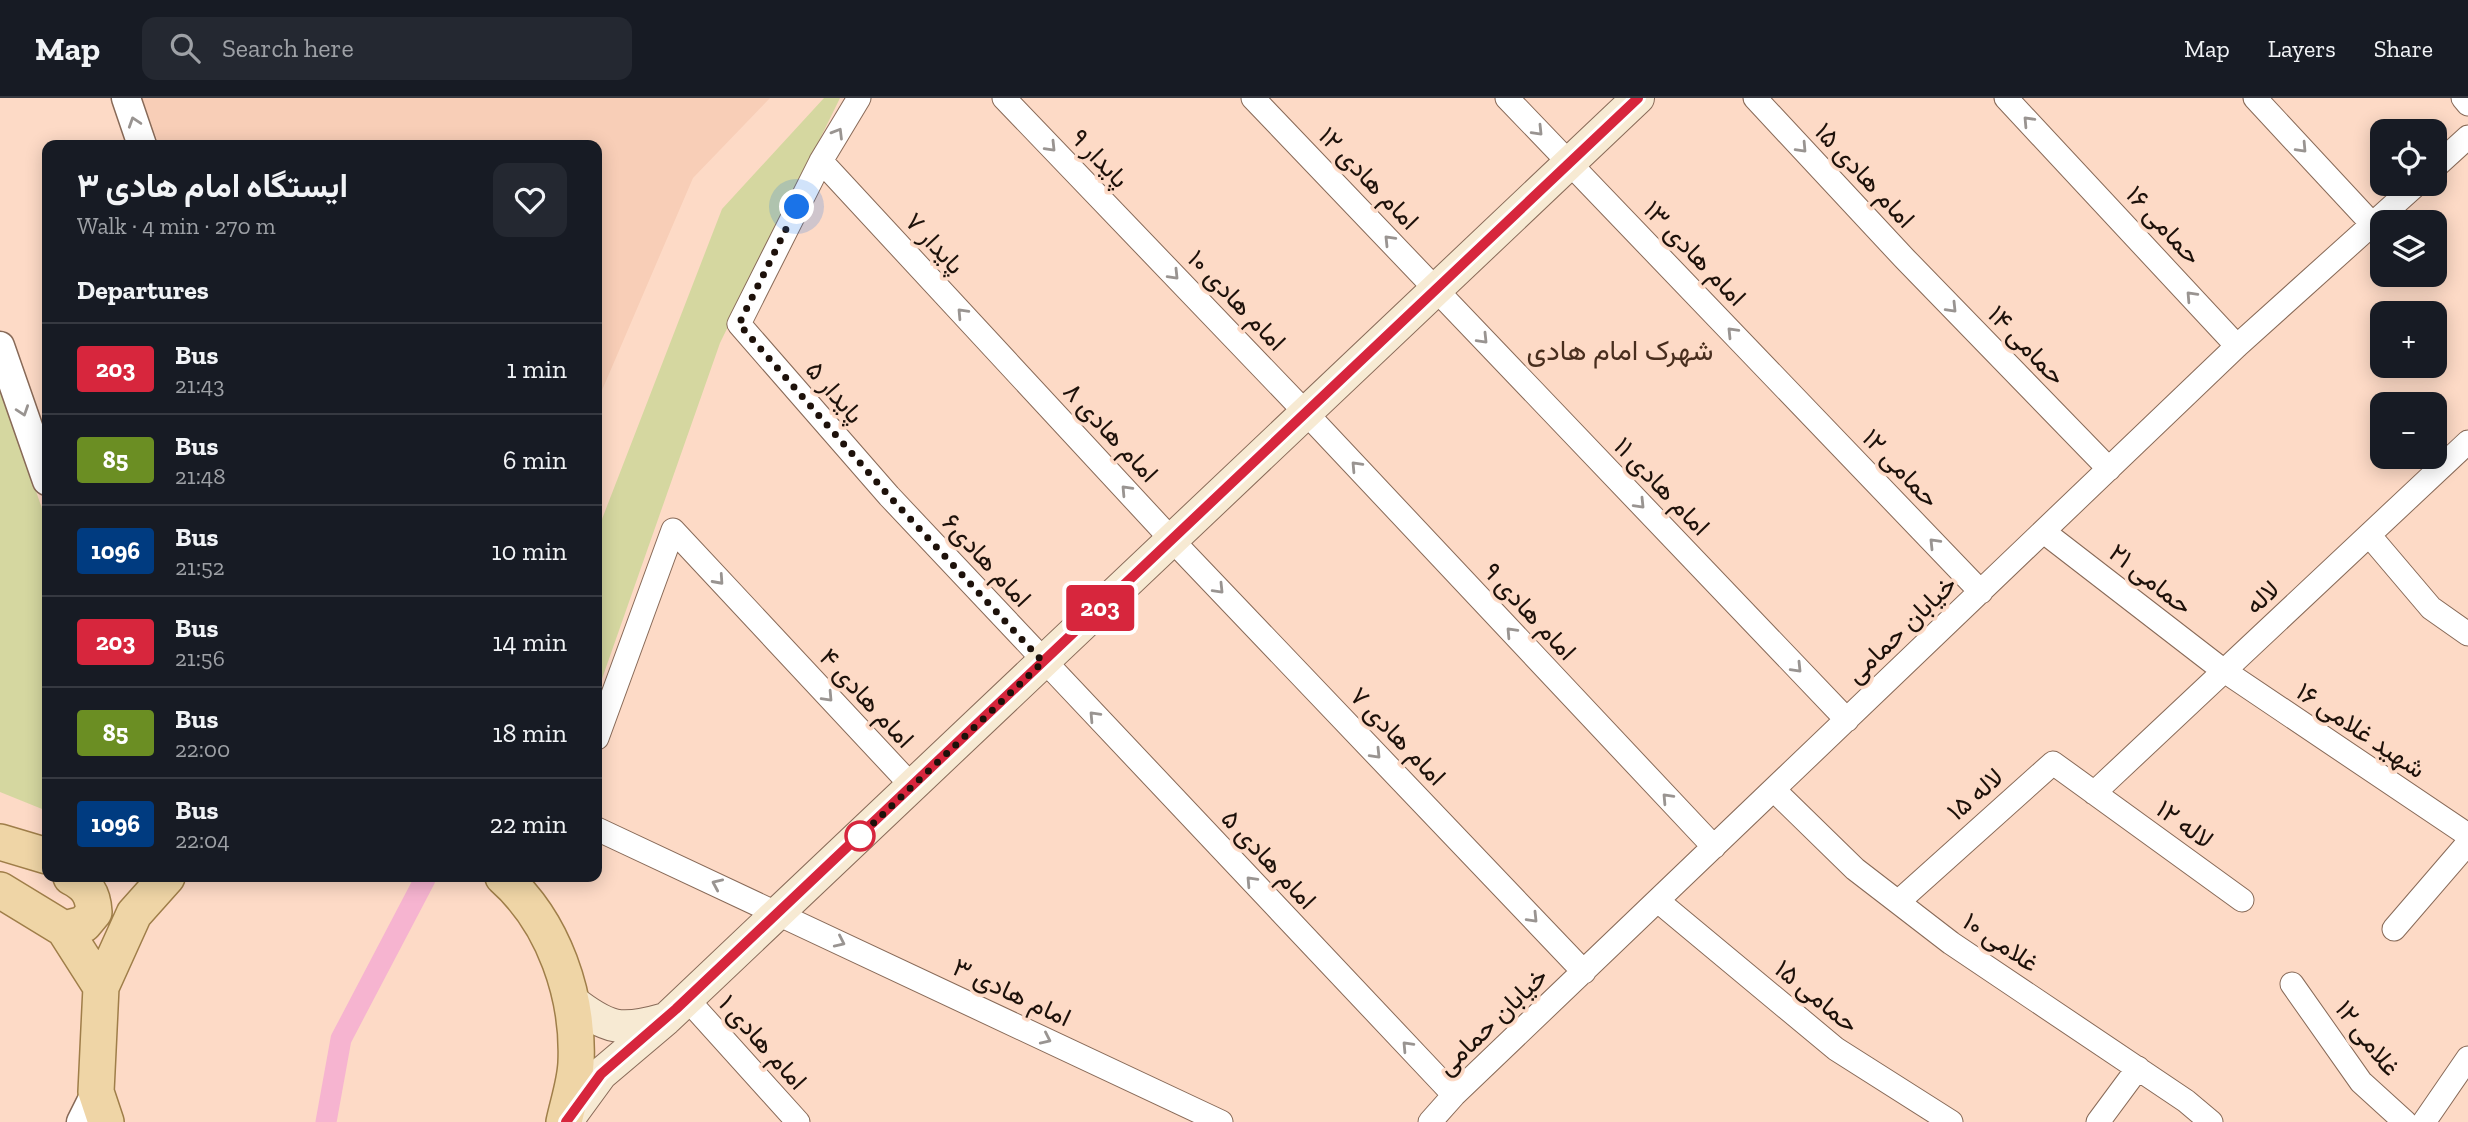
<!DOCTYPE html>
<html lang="en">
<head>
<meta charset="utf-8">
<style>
	body { margin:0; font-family:"Zilla Slab",Vazirmatn,serif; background:#242831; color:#f1f3f6; height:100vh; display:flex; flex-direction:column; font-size:26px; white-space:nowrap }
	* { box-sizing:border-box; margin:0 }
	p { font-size:23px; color:#9ea1a6 }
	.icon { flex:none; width:38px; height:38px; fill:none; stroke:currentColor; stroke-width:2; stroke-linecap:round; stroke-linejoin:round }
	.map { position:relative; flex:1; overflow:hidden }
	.side { position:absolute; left:42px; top:42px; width:560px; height:742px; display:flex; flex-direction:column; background:#171b24; border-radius:14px; box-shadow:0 4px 18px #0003 }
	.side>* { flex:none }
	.badge { padding:0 14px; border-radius:5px; font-size:24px; line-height:46px }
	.tools { position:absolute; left:2370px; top:21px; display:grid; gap:14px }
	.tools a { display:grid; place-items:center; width:77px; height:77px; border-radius:14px; background:#171b24; box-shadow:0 4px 18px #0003; font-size:35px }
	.you { position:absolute; width:35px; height:35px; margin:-18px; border:5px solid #fff; border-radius:50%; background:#1a73e8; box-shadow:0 0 0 10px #1a73e833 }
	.map>.badge { position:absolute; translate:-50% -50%; box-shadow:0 0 0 4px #fff }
	h2 { padding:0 35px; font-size:26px; line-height:63px }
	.round { display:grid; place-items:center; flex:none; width:74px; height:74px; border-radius:14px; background:#242831 }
	.head { display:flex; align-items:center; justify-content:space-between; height:119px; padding:0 35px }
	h1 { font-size:33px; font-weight:700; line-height:52px }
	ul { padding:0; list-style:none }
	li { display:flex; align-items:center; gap:21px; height:91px; padding:0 35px; border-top:2px solid #363941 }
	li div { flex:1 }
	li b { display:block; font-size:26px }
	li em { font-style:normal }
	li .badge { min-width:77px; font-weight:700; text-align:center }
	header { display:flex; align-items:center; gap:42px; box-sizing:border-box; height:98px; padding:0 35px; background:#171b24; border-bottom:2px solid #363941 }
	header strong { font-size:33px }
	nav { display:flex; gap:38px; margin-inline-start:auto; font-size:24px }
	.search { width:490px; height:63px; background:#242831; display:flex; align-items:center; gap:18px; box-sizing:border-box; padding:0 24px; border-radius:14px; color:#9ea1a6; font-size:26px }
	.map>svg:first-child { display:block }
	.built { fill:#f8ceb7 }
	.green { fill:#d5d7a0 }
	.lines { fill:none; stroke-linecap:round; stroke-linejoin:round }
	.canal { stroke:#f6b4d0; stroke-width:21 }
	.minor-casing { stroke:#886a58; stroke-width:25 }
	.tertiary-casing { stroke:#886a58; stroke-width:31 }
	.secondary-casing { stroke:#886a58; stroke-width:34 }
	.primary-casing { stroke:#9f7e49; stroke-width:38 }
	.minor { stroke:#fff; stroke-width:23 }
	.tertiary { stroke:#fff; stroke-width:28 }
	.secondary { stroke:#f7ead3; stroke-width:32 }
	.primary { stroke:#efd5a6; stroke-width:35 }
	.oneway { stroke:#999491 }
	.line-casing { stroke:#fff; stroke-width:16 }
	.line { stroke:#d7263d; stroke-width:10 }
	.walk { stroke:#1d110a; stroke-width:7; stroke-dasharray:0 12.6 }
	.stop-dot { fill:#fff; stroke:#d7263d; stroke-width:3.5 }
	.labels { text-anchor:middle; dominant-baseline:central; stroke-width:7; stroke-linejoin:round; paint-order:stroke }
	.street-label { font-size:26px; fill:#1d110a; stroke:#fddac6 }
	.neighbourhood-label { font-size:28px; fill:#482e1e; stroke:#fddac6 }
</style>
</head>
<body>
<header>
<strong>Map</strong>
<div class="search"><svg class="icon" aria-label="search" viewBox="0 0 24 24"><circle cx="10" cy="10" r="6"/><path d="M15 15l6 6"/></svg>Search here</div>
<nav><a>Map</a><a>Layers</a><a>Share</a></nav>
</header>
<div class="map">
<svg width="2468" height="1024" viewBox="0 0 2468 1024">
	<rect width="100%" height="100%" fill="#fddac6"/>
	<path class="built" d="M142,0H770L693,80L597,304V47H159Z"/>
	<path class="green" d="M824,0H840L720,245L597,595V434L722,111Z
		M0,289L47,425V713L0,694Z"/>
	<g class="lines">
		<path class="canal" d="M326,1024L341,941L425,781"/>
		<g class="minor-casing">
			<path id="minor" d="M859,0L821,63L739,226L889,398L1454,997
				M1004,0L1306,315L1714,749
				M1253,0L1847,622
				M1507,0L1981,494
				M1755,0L1905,161L2109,371
				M2006,0L2237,248
				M2255,0L2373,127
				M2463,0L2468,6
				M821,63L1172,442L1584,874
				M2434,70L2468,39
				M2044,434L2220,570L2468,737
				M2369,437L2431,510L2468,536
				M597,640L673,432L912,688
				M1774,692L1855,771L1951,845L2186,1003L2211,1024
				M2094,695L2468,344
				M597,731L1221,1024
				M1658,803L1836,951L1951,1024
				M1898,804L2053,665L2242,802
				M2394,831L2468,745
				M2292,886L2361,984L2405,1024
				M687,901L798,1024
				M1430,1024L1454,997L2237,248L2417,86
				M2098,1024L2138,970
				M2424,1024L2468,960"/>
		</g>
		<g class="tertiary-casing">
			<path id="tertiary" d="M126,0L142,47
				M0,248L47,383
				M81,1024L96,994"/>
		</g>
		<g class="secondary-casing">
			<path id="secondary" d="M572,903C608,931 620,934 665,921
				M566,1024L601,976L666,921L1638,0"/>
		</g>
		<g class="primary-casing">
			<path id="primary" d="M0,744L47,758
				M503,779C554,824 579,898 576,965C575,985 568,1005 564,1024
				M0,792L64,831L101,889
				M64,831L84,826L94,814C93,796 87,787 71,779
				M106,1024L96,994L101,889L134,816L167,779"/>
		</g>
		<use href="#minor" class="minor"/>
		<use href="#tertiary" class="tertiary"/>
		<use href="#secondary" class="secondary"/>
		<use href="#primary" class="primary"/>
	</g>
	<defs><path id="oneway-chevron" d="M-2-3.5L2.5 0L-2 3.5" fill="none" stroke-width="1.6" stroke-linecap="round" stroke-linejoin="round" transform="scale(1.75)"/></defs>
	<g class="oneway">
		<use href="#oneway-chevron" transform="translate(2028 23) rotate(-133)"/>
		<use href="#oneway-chevron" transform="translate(134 24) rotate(-108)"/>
		<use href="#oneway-chevron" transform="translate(1538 33) rotate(46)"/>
		<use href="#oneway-chevron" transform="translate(838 35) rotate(-59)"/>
		<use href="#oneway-chevron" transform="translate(1051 49) rotate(46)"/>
		<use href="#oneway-chevron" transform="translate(1802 50) rotate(47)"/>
		<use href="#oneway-chevron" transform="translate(2302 50) rotate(47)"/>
		<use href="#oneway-chevron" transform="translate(1389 142) rotate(-134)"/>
		<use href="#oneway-chevron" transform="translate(1174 177) rotate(46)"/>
		<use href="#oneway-chevron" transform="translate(2191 198) rotate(-133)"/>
		<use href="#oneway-chevron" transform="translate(1952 210) rotate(46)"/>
		<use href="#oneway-chevron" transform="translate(962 215) rotate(-133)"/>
		<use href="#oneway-chevron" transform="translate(1732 234) rotate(-134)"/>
		<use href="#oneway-chevron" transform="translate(1483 241) rotate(46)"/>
		<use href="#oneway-chevron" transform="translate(23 313) rotate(71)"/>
		<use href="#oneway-chevron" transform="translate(1356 368) rotate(-133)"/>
		<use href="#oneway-chevron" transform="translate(1126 392) rotate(-133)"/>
		<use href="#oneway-chevron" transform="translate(1640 406) rotate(46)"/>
		<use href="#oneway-chevron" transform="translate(1934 445) rotate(-134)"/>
		<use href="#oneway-chevron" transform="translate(719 482) rotate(48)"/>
		<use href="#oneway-chevron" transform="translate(1219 491) rotate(46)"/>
		<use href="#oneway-chevron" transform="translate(1511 534) rotate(-133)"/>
		<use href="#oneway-chevron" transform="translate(1797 570) rotate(46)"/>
		<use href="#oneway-chevron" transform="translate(828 599) rotate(47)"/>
		<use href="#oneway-chevron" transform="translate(1094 618) rotate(-133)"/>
		<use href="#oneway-chevron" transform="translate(1376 656) rotate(46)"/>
		<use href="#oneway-chevron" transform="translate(1667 700) rotate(-133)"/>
		<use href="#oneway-chevron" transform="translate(1251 783) rotate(-133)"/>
		<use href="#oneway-chevron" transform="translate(717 786) rotate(-156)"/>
		<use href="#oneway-chevron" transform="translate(1533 820) rotate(46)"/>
		<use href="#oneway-chevron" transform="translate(840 844) rotate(25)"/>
		<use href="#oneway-chevron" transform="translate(1046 941) rotate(25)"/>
		<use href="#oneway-chevron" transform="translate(1407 948) rotate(-133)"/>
	</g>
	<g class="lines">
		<g class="line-casing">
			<path id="line" d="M566,1024L601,976L676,911L1638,0"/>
		</g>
		<use href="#line" class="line"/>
		<path class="walk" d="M797,109L739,226L889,398L1043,564L860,738"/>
	</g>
	<circle class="stop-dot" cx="860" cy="738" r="14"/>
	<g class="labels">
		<g class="street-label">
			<text transform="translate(1100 60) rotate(46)">پایدار ۹</text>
			<text transform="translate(1865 77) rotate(47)">امام هادی ۱۵</text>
			<text transform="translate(1369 80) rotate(46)">امام هادی ۱۲</text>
			<text transform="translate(2164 127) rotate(47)">حمامی ۱۶</text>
			<text transform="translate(935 145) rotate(47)">پایدار ۷</text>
			<text transform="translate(1695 155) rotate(46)">امام هادی ۱۳</text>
			<text transform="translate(1237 202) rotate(46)">امام هادی ۱۰</text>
			<text transform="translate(2027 247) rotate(46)">حمامی ۱۴</text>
			<text transform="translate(835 294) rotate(49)">پایدار ۵</text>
			<text transform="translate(1111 334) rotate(47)">امام هادی ۸</text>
			<text transform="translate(1901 370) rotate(46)">حمامی ۱۲</text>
			<text transform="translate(1662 388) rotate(46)">امام هادی ۱۱</text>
			<text transform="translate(987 462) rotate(47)">امام هادی۶</text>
			<text transform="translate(2151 481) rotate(38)">حمامی ۲۱</text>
			<text transform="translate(2262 499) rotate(-43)">لاله</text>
			<text transform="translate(1530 513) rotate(47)">امام هادی ۹</text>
			<text transform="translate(1901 531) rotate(-44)">خیابان حمامی</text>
			<text transform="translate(867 600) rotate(47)">امام هادی ۴</text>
			<text transform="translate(2361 632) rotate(34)">شهید غلامی ۱۶</text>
			<text transform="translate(1398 638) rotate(46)">امام هادی ۷</text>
			<text transform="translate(1975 696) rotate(-41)">لاله ۱۵</text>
			<text transform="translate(2185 726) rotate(36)">لاله ۱۲</text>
			<text transform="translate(1269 761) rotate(47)">امام هادی ۵</text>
			<text transform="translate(2001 844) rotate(34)">غلامی ۱۰</text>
			<text transform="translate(1012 894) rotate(25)">امام هادی ۳</text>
			<text transform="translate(1817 898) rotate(39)">حمامی ۱۵</text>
			<text transform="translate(1492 923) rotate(-44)">خیابان حمامی</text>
			<text transform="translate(2368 940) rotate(52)">غلامی ۱۲</text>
			<text transform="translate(763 944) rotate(48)">امام هادی ۱</text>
		</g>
		<g class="neighbourhood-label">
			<text x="1620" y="252">شهرک امام هادی</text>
		</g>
	</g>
</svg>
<div class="tools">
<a><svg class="icon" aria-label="locate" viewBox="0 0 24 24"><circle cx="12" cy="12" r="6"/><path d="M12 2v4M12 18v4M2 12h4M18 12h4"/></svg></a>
<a><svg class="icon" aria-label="layers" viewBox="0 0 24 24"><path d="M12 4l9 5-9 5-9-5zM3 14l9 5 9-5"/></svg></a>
<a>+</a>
<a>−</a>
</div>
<div class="you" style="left:797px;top:109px"></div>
<b class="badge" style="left:1100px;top:510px;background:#d7263d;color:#fff">203</b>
<section class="side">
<div class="head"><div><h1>ایستگاه امام هادی ۳</h1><p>Walk · 4 min · 270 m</p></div><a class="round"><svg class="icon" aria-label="heart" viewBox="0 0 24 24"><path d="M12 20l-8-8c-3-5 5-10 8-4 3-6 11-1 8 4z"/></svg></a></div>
<h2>Departures</h2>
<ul>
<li><span class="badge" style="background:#d7263d;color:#fff">203</span><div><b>Bus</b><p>21:43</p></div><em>1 min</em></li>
<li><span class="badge" style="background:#6b8e23;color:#fff">85</span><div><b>Bus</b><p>21:48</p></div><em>6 min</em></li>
<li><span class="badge" style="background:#003b80;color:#fff">1096</span><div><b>Bus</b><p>21:52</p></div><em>10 min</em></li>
<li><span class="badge" style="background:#d7263d;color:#fff">203</span><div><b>Bus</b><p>21:56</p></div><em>14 min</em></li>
<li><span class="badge" style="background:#6b8e23;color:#fff">85</span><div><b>Bus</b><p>22:00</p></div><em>18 min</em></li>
<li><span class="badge" style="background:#003b80;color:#fff">1096</span><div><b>Bus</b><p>22:04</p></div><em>22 min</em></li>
</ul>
</section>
</div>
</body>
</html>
